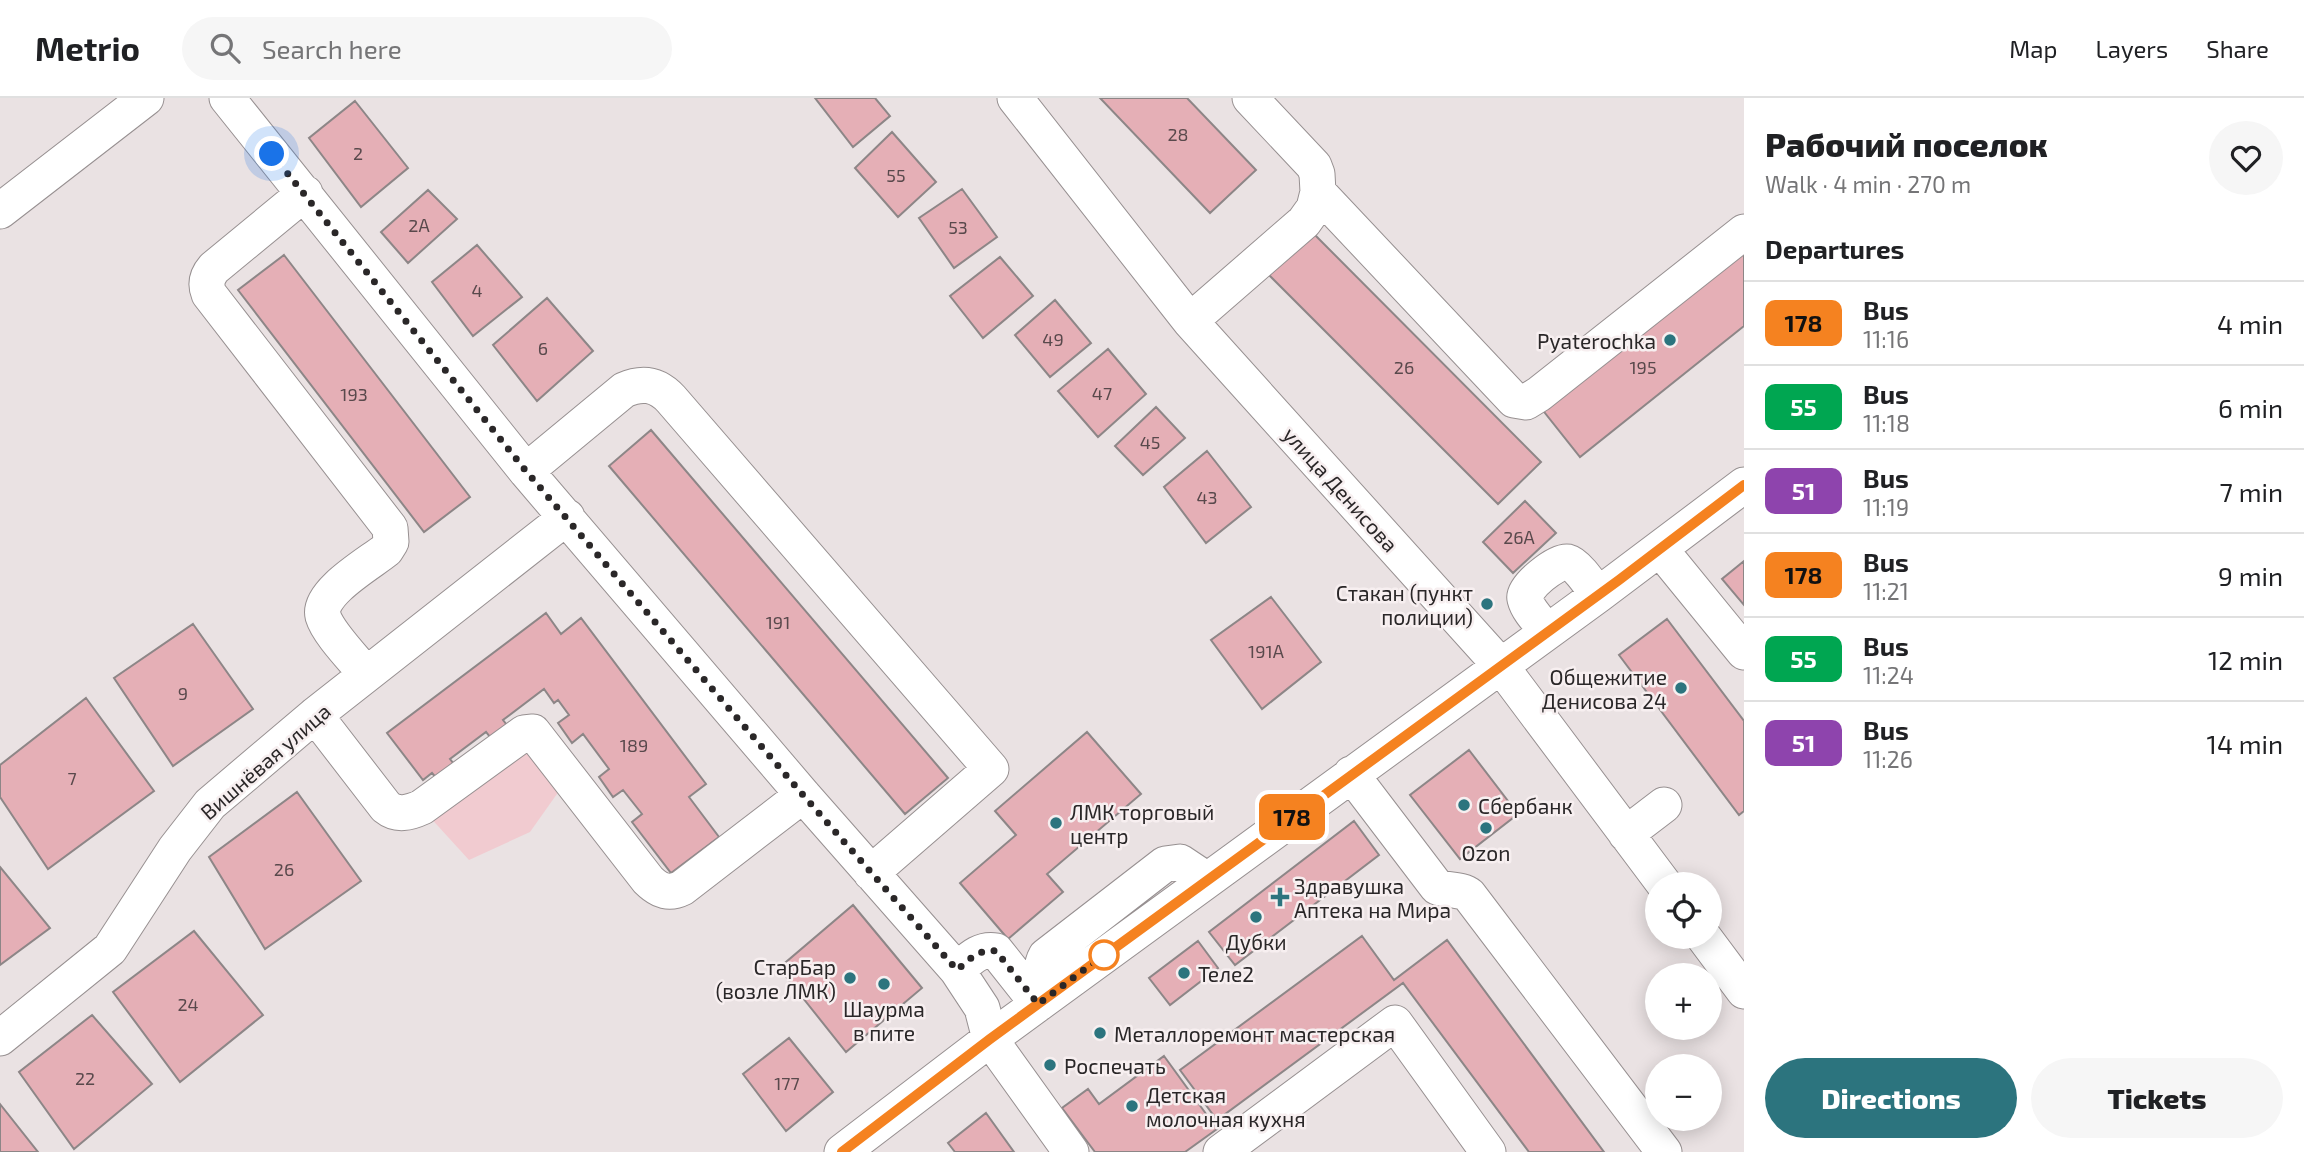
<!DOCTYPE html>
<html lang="en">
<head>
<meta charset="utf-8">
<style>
	body { margin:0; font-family:"Exo 2",sans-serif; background:#f6f6f6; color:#202124; height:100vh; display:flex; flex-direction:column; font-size:26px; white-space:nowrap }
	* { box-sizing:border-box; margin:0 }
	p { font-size:23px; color:#757577 }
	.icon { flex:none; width:38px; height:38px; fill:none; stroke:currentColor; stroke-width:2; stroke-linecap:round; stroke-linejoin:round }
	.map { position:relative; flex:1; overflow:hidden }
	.drawer { display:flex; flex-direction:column; background:#fff; width:560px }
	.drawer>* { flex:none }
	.badge { padding:0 14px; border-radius:10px; font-size:24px; line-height:46px }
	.buttons { position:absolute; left:1645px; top:774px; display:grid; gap:14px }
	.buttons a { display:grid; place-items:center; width:77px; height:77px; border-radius:50%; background:#fff; box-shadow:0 4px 18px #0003; font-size:35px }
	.you { position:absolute; width:35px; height:35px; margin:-18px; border:5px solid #fff; border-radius:50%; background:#1a73e8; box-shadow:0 0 0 10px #1a73e833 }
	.map>.badge { position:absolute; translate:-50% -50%; box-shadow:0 0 0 4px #fff }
	h2 { padding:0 21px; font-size:26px; line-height:63px }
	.round { display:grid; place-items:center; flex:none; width:74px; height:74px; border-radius:37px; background:#f6f6f6 }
	.head { display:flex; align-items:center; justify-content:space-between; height:119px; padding:0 21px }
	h1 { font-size:33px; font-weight:800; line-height:52px }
	.button { display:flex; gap:14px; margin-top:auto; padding:14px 21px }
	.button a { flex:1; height:80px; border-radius:42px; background:#2c747e; color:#fff; font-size:28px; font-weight:800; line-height:80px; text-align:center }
	.button a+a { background:#f6f6f6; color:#202124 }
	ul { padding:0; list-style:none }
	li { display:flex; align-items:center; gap:21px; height:84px; padding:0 21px; border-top:2px solid #e0e0e0 }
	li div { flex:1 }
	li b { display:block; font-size:26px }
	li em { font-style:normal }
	li .badge { min-width:77px; font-weight:700; text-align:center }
	header { display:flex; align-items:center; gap:42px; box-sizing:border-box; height:98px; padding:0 35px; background:#fff; border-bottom:2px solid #e0e0e0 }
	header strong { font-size:33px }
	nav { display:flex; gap:38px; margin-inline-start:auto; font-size:24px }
	.search { width:490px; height:63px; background:#f6f6f6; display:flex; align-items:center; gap:18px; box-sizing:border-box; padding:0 24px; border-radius:38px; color:#757577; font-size:26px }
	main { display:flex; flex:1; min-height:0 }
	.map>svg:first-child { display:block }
	.green { fill:#f1cbd0 }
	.building { fill:#e5afb6; stroke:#8d8687; stroke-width:2 }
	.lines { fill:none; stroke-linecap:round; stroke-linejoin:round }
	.minor-casing { stroke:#979091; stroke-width:37 }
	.minor { stroke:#fff; stroke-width:35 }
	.line-casing { stroke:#fff; stroke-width:16 }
	.line { stroke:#f58220; stroke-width:10 }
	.walk { stroke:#2a2728; stroke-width:7; stroke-dasharray:0 12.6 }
	.poi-dot { fill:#2c747e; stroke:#f7eff0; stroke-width:2.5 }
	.stop-dot { fill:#fff; stroke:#f58220; stroke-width:3.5 }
	.labels { text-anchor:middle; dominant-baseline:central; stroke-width:5; stroke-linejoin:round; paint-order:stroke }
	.number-label { font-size:18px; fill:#59494c }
	.poi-label { font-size:21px; fill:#2a2728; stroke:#f7eff0; text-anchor:start }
	.street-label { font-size:21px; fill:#2a2728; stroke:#f7eff0 }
</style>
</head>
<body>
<header>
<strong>Metrio</strong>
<div class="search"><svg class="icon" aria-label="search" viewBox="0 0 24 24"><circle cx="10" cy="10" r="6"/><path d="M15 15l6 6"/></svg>Search here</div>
<nav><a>Map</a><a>Layers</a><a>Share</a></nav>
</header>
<main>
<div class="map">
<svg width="1744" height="1054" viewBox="0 0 1744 1054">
	<rect width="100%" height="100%" fill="#eae2e3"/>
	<path class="green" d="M531,638L564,686L530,734L469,762L427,716Z"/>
	<path class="building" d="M815,0H875L890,18L853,49Z
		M1100,0H1187L1256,72L1210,115Z
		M355,3L408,70L361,109L309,40Z
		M892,34L936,84L898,119L855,70Z
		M962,91L997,139L954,170L919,120Z
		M428,92L457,121L408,165L381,134Z
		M1310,132L1541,364L1498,406L1267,175Z
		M477,147L522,199L473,238L432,184Z
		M1744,155V228L1580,359L1541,310Z
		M284,157L470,399L424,434L238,192Z
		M1000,159L1033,198L983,240L950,198Z
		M547,200L593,253L537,303L493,247Z
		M1055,202L1091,245L1050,279L1015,237Z
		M1108,251L1146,296L1098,339L1058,293Z
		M1156,309L1185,340L1143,377L1115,348Z
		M651,332L948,680L905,716L609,368Z
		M1207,353L1251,409L1206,445L1164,389Z
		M1525,403L1556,435L1513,475L1483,444Z
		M1744,463V507L1722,481Z
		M1271,499L1321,564L1262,611L1211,542Z
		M546,515L561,536L581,520L706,686L689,699L719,739L671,775L632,724L642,716L623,692L613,699L599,679L609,671L583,636L572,645L558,625L569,617L558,602L554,605L544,591L503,622L514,636L498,649L486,634L450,661L461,675L443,688L432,675L423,682L387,635Z
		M1667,521L1744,623V713L1739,717L1619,557Z
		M193,526L253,611L173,668L114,580Z
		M86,600L154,693L48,771L0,699V667Z
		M1087,634L1141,696L1047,776L1063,794L1008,841L960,785L1016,737L995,713Z
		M1469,652L1518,716L1460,761L1410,697Z
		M297,694L361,783L265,851L209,759Z
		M1354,723L1379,757L1235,867L1209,834Z
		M0,769L50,830L0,867Z
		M853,807L922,890L846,954L779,870Z
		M194,833L263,917L180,984L113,894Z
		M1362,838L1394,882L1447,842L1604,1054H1529L1403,885L1217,1022L1180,972Z
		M1198,843L1218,870L1170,907L1149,880Z
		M92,917L152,986L74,1051L19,974Z
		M789,940L833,994L786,1033L743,976Z
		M1164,958L1217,1031L1185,1054H1095L1062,1010L1088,991L1099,1006Z
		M0,1006L38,1054H0Z
		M986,1015L1014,1054H955L948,1045Z"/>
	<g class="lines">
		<g class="minor-casing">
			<path id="minor" d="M227,0L526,373L803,697L957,872L982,910L990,941L1071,1054
				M1015,0L1190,223L1500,567L1664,786
				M1250,0L1314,68L1317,76L1318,94
				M305,95L214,170C207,178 205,186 209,196L390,430L391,444L386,452C370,465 317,495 323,518C328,535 354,561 366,576
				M0,113L146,0
				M1190,223L1304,124L1314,110L1318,94L1514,302L1526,304L1539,296L1744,134
				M526,373L624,292C642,284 657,286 671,301L991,671L871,775
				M1660,451L1744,554
				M1547,533C1540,524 1528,513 1525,501C1522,490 1557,462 1568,464C1577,466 1592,489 1598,497
				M315,617L386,709C397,718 409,715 422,709L524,635L533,634L648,782C658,792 668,797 682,790L803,697
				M1351,676L1437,789C1447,793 1462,791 1469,797L1664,1054
				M1626,736L1664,707
				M1703,838L1744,893
				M957,872C969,862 979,850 996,853L1038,906
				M1049,897C1045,883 1038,872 1046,858L1165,766L1180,764L1207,782
				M0,940L110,851L175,751L210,706L315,617L567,419
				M842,1054L990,941L1598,497L1744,387
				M1221,1054L1395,925L1488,1054"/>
		</g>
		<use href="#minor" class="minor"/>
	</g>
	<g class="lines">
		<g class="line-casing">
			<path id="line" d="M842,1054L990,941L1619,482L1744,387"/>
		</g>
		<use href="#line" class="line"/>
		<path class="walk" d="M272,56L526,373L803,697L957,872C969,862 979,850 996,853L1038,906L1104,857"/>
	</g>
	<g class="poi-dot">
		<circle cx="1670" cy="242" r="7"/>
		<circle cx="1487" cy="506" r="7"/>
		<circle cx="1681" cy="590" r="7"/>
		<circle cx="1464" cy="707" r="7"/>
		<circle cx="1056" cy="725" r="7"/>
		<circle cx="1486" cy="730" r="7"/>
		<path d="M1276.5 788.5h7v7h7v7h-7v7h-7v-7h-7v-7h7z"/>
		<circle cx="1256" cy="819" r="7"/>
		<circle cx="1184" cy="875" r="7"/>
		<circle cx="850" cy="880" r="7"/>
		<circle cx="884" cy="886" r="7"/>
		<circle cx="1100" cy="935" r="7"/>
		<circle cx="1050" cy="967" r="7"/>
		<circle cx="1132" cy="1008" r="7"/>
	</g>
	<circle class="stop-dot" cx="1104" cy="857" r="14"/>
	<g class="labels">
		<g class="number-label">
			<text x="1178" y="36">28</text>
			<text x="358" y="55">2</text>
			<text x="896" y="77">55</text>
			<text x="419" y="127">2А</text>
			<text x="958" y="129">53</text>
			<text x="477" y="192">4</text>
			<text x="1053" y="241">49</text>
			<text x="543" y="250">6</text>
			<text x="1404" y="269">26</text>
			<text x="1643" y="269">195</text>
			<text x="1102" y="295">47</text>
			<text x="354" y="296">193</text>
			<text x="1150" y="344">45</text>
			<text x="1207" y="399">43</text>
			<text x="1519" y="439">26А</text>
			<text x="778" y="524">191</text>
			<text x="1266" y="553">191А</text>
			<text x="183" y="595">9</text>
			<text x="634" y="647">189</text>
			<text x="72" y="680">7</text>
			<text x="284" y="771">26</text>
			<text x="188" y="906">24</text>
			<text x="85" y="980">22</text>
			<text x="787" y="985">177</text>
		</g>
		<g class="poi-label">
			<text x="1656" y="242" text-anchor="end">Pyaterochka</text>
			<text x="1473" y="494" text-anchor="end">Стакан (пункт<tspan x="1473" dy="24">полиции)</tspan></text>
			<text x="1667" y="578" text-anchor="end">Общежитие<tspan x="1667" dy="24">Денисова 24</tspan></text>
			<text x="1478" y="707">Сбербанк</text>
			<text x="1070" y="713">ЛМК торговый<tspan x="1070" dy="24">центр</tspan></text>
			<text x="1486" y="754" text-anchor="middle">Ozon</text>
			<text x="1294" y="787">Здравушка<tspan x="1294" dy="24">Аптека на Мира</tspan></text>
			<text x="1256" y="843" text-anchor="middle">Дубки</text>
			<text x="836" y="868" text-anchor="end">СтарБар<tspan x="836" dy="24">(возле ЛМК)</tspan></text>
			<text x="1198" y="875">Теле2</text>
			<text x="884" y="910" text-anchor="middle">Шаурма<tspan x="884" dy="24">в пите</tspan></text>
			<text x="1114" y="935">Металлоремонт мастерская</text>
			<text x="1064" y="967">Роспечать</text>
			<text x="1146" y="996">Детская<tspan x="1146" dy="24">молочная кухня</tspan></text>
		</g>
		<g class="street-label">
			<text transform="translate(1341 391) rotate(48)">улица Денисова</text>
			<text transform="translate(265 663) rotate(-41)">Вишнёвая улица</text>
		</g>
	</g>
</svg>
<div class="buttons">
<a><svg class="icon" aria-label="locate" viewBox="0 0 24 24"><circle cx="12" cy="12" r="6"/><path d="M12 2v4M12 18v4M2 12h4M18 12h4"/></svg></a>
<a>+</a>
<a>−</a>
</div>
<div class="you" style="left:272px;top:56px"></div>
<b class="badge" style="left:1292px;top:719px;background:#f58220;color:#111">178</b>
</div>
<section class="drawer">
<div class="head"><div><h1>Рабочий поселок</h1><p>Walk · 4 min · 270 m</p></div><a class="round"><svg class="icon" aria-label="heart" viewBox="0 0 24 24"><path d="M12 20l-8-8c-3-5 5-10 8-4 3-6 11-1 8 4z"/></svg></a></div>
<h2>Departures</h2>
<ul>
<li><span class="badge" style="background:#f58220;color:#111">178</span><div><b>Bus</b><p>11:16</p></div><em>4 min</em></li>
<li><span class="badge" style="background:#00a651;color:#fff">55</span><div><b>Bus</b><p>11:18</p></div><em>6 min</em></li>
<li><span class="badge" style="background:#8e44ad;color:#fff">51</span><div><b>Bus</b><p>11:19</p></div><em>7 min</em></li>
<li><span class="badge" style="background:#f58220;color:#111">178</span><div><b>Bus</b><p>11:21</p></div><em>9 min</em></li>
<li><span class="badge" style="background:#00a651;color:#fff">55</span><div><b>Bus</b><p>11:24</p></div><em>12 min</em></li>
<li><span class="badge" style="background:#8e44ad;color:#fff">51</span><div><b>Bus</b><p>11:26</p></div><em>14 min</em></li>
</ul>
<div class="button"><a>Directions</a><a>Tickets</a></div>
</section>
</main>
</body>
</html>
